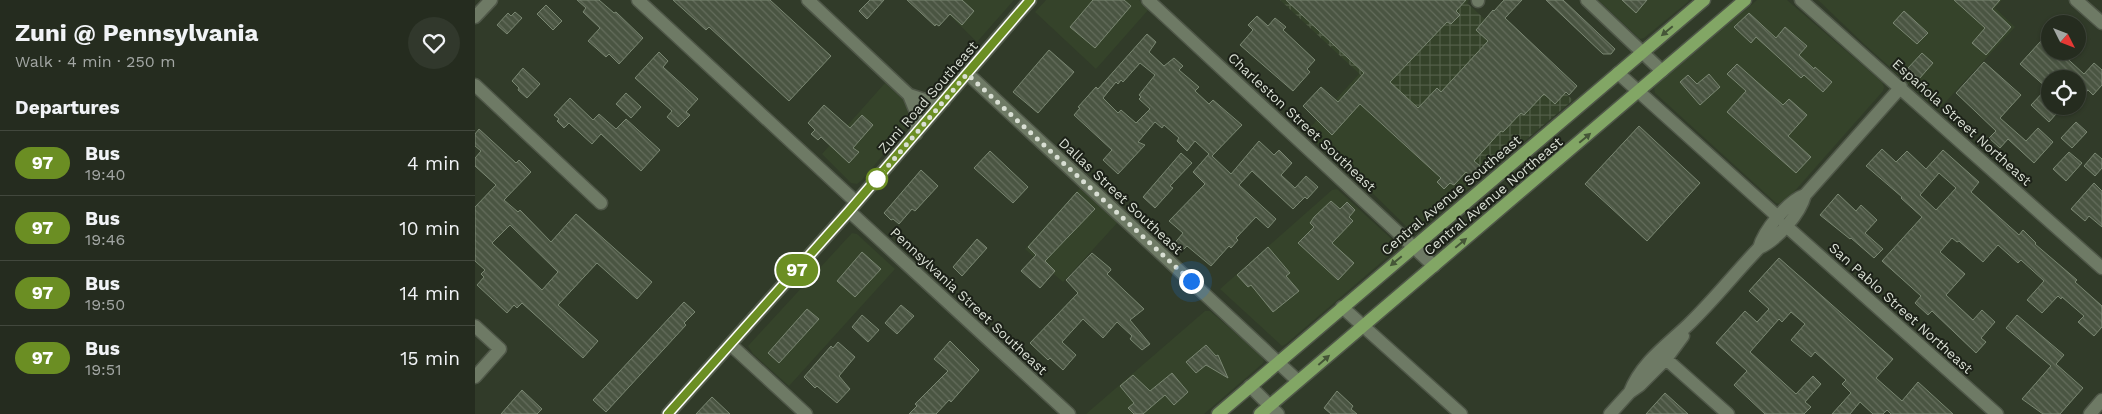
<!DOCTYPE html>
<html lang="en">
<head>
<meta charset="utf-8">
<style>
	body { margin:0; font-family:"Work Sans",sans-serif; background:#31382c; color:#f1f3f6; height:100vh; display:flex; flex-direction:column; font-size:19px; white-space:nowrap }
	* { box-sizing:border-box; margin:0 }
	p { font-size:16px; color:#a3a7a4 }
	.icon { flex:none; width:28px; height:28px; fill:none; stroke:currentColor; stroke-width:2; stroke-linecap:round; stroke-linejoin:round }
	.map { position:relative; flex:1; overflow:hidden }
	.side { display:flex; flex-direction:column; background:#252c1f; width:475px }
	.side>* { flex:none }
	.badge { padding:0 10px; border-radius:16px; font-size:18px; line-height:32px }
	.needle { width:32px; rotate:132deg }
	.controls { position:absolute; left:1566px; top:15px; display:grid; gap:10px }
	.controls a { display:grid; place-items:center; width:45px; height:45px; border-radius:50%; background:#252c1f; box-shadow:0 1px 4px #0004,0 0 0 1px #42483d; font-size:25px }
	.you { position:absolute; width:25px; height:25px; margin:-12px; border:4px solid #fff; border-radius:50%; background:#1a73e8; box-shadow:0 0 0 8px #1a73e833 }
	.map>.badge { position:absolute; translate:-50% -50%; box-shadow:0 0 0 2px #fff }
	h2 { padding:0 15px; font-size:19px; line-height:45px }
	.round { display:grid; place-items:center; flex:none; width:52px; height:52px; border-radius:26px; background:#31382c }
	.head { display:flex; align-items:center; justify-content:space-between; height:85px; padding:0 15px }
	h1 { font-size:24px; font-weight:700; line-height:38px }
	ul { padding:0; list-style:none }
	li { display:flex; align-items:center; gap:15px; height:65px; padding:0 15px; border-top:1px solid #42483d }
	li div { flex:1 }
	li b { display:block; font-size:19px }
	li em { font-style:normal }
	li .badge { min-width:55px; font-weight:700; text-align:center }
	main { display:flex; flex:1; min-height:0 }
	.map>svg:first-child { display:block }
	.built { fill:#35432a }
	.industrial { fill:url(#industrial-grid) }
	.building { fill:url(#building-back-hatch); stroke:#7a8772; fill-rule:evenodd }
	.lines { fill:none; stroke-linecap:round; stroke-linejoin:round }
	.minor-casing { stroke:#4f5748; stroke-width:15 }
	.major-casing { stroke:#4f5748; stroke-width:15 }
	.minor { stroke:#6e7a65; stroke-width:12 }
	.major { stroke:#82a665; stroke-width:12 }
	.oneway { fill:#455637 }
	.line-casing { stroke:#fff; stroke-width:11 }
	.line { stroke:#6b8e23; stroke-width:8 }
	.walk { stroke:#d9dfd4; stroke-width:5; stroke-dasharray:0 9 }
	.stop-dot { fill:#fff; stroke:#6b8e23; stroke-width:2.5 }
	.labels { text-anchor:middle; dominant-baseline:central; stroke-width:4; stroke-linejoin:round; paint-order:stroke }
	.street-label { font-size:14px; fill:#d9dfd4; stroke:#1c2118 }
</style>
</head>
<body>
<main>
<section class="side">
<div class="head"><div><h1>Zuni @ Pennsylvania</h1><p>Walk · 4 min · 250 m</p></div><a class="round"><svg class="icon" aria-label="heart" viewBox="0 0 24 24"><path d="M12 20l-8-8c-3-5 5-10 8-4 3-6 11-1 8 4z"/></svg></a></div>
<h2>Departures</h2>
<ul>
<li><span class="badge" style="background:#6b8e23;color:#fff">97</span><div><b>Bus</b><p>19:40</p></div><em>4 min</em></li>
<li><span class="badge" style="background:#6b8e23;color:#fff">97</span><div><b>Bus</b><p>19:46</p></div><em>10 min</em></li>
<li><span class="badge" style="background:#6b8e23;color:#fff">97</span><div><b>Bus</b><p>19:50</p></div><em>14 min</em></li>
<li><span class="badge" style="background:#6b8e23;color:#fff">97</span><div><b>Bus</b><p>19:51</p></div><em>15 min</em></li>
</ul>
</section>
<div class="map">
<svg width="1627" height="414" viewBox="0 0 1627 414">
	<defs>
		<pattern id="industrial-grid" width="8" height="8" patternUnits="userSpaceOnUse" patternTransform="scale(1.25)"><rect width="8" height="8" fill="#35432a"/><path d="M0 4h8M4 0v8" fill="none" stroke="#525e48"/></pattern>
		<pattern id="building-back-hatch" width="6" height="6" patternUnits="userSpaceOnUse" patternTransform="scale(1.25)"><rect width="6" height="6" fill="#4a5542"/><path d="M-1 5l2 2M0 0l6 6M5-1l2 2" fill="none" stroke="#646d5c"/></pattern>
	</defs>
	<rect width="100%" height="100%" fill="#313b29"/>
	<path class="built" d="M459,0H539L502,42Z
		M571,0H664L674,9L621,69L560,12Z
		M1123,0H1213L1214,1L1169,38L1165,39Z
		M1282,0H1312L1407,82L1409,87L1408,91L1310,202L1305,204L1301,203L1180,93L1179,87Z
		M1343,0H1527L1520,8L1540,27L1463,110L1389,44Z
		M885,73L1001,182L944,231L940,232L934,229L879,175L830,133Z
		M410,83L436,107L437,120L387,180L382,184L376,183L347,154Z
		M605,188L644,221L588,282L550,249Z
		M862,189L922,244L923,248L811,344L807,346L745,289L857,190Z
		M377,233L382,234L420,269L314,386L278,354L273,346Z
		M730,311H735L786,355L789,361L787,364L729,414H611Z"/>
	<path class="industrial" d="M805,0H994L992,3L1098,100L1001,182Z"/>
	<path class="building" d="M102,0H124L139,13L141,12L168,38L144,64L134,54L131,57L113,41L125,28L108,12L111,8Z
		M198,0H295L356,56L314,101L234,27L231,30Z
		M395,0H409L392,19L384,11Z
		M432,0H487L499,11L487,25L475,14L464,26L461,24L460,26Z
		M618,0H649L656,6L620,48L595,27Z
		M811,0H991L981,11L985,15L976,24L972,22L915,82L943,108L962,88L966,92L1013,41L1001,30L1018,10L1019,11L1029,0H1047L1030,18L1102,86L1094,95L1091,92L1080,104L1069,94L1049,115L1046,113L1028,132L1026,131L999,161L1005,166L996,176L991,172L979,185L975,183L969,189L962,182L966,178L885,104L857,135L828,106L846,87L863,102L889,73Z
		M1071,0H1088L1140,49L1136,54H1128Z
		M1147,0H1172L1161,13Z
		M1479,0H1525L1517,9L1536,27L1511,55L1497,43L1510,28Z
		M71,5L87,21L78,30L62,14Z
		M1429,11L1453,33L1442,44L1418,23Z
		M40,12L47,18L32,34L22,25L33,13L36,16Z
		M1274,13L1301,38L1310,27L1332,46L1324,55L1339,69L1340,67L1357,82L1348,92L1329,75L1326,78L1281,37L1276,43L1259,27Z
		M782,16L793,26L800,18L811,27L808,30L840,60L832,69L835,72L818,91L765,45L778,30L773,25Z
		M1575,31V51H1584L1609,74L1619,63L1627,70V85L1618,95L1613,90L1602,102V79H1575V106H1588L1574,122L1556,105L1572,88L1545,64Z
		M672,34L681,42L674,52L689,66L699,58L708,66L704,70L724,87L720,91L734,104L738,100L767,125L737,156L756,174L784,141L799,155L804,150L817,163L806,175L820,188L831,176L843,187L832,199L830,197L818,209L777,171L764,185L801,219L793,228L781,217L761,238L763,240L756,248L754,246L736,266L712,246L706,252L698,245L708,233L694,221L730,184L718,172L734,154L720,141L712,151L702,141L704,138L689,125L687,128L680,122L663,142L670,145L643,174L628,160L637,150L599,115L605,108L603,107L621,87L623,89ZM665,63L680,75L664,95L666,97L664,99L675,109L661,123L646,110L643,113L628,98L641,82L643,84L646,80L648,82Z
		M574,50L599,72L563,113L538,92Z
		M184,52L193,61L188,67L223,99L211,112L215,115L203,127L192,117L197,111L160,78Z
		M1447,53L1458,63L1444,79L1432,69Z
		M1509,62L1546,95L1525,118L1551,141L1563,128L1578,142L1559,163L1533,139L1525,148L1514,138L1521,131L1481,93Z
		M1262,64L1308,105L1314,99L1332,115L1313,136L1336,157L1321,173L1252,112L1271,91L1252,74Z
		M48,68L65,84L52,98L43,90L44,88L37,81Z
		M1234,74L1245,87L1225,105L1205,82L1213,75L1222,84Z
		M151,93L166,107L156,118L141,104Z
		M95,98L118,120L124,114L141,129L151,119L185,150L166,171L126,134L117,144L94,123L89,128L82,121L84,119L79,115Z
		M349,105L375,128L387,115L398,125L378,148L384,152L374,163L346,137L343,140L336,134L340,130L333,123Z
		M1601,122L1612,132L1597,148L1586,138Z
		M1164,126L1225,183L1172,241L1110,184Z
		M4,129L41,163L44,160L56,172L29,200L43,212L45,210L76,242L101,214L177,282L162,299L122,263L83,305L123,341L108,358L47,303L42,308L39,305L32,313L2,285L9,277L6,274L10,270L0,261V207L21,185L0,166V158L6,151L0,146V134ZM35,225L83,272L67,290L17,243Z
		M1407,149L1421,162L1432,151L1451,169L1468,150L1504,182L1496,192L1544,235L1548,230L1561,243L1560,244L1602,280L1600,282L1627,306V327L1619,336L1603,322L1609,316L1587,297L1586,299L1583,296L1567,313L1552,300L1569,281L1546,260L1543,263L1523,245L1508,262L1484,241L1482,242L1477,238L1465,252L1490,274L1471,295L1498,320L1507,310L1520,322L1506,338L1511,342L1501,353L1457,311L1453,315L1440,303L1446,296L1407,261L1447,217L1426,198L1427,197L1391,166ZM1464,173L1481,188L1461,210L1445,195Z
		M515,151L553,187L538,203L499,168Z
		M1594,152L1607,163L1591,181L1578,169Z
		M706,153L717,163L695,186L698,188L680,208L668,197Z
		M1620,153L1627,159V168L1620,176L1609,166Z
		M446,170L463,186L440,211L437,209L424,224L418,219L416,220L409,213Z
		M1619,183L1627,191V227L1614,216L1610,221L1596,209Z
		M602,192L620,209L570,261L580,271L565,288L546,271L561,255L553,247Z
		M1363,194L1381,211L1386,205L1402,220L1390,233L1408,249L1399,258L1376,238L1375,239L1345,215Z
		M856,201L865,209L872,202L880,210L874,217L878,221L857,243L879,263L863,280L823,243L839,227L835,223L839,217Z
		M502,239L512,248L487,276L478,267Z
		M793,247L815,273L811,276L824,291L798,312L776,285L773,287L762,275Z
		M387,252L406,269L380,297L362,281Z
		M617,253L635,268L636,270L632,274L669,309L655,320L675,344L667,350L655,339L657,336L642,322L628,338L608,319L587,342L601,355L588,370L575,358L573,360L555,343L603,293L591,280Z
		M1304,258L1418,359L1401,378L1427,401L1443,382L1478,414H1416L1412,410L1408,414H1398L1385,402L1375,414H1357L1376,393L1367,384L1371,380L1340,352L1336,357L1316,340L1330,324L1316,312L1307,322L1304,319L1275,352L1321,394L1338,376L1346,384L1330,402L1336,407L1329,414H1290L1259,385L1272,371L1241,343L1270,311L1282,322L1294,309L1274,291Z
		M209,302L220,312L209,323L211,325L131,412L118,400Z
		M426,305L439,316L422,334L410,323Z
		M332,309L344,319L304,363L293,353Z
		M387,315L404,330L393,342L377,327Z
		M1542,315L1589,355L1581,364L1608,388L1585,414H1568L1547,399L1576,366L1531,328Z
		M475,341L504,370L476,402L474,400L461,414H434L442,406L440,404L473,371L459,359Z
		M363,342L380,357L364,376L375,389L362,403L342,386L340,388L329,377L356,346L358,348Z
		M731,345L741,356L743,355L753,378L731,365L721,373L711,362Z
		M697,373L713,392L699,405L690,395L668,414H659L653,408L659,403L645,386L658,375L675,391Z
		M47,390L67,409L62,414H26Z
		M862,391L878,406L876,409L882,414H856L849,408Z
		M1190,393L1213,414H1171Z
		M237,397L255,414H221Z"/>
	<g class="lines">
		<g class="minor-casing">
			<path id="minor" d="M163,0L381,202
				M333,0L434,95L441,112V134
				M673,0L959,266
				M1112,0L1187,71
				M1326,0L1627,268
				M1601,0L1627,23
				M1003,1V0
				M0,17L16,0
				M1143,73L1303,217
				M493,74L823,381
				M0,85L126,203
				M434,95L459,103L469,101
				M374,211L594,414
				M1310,225L1522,414
				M1284,248C1289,230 1313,201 1330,195L1426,87
				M867,307L986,414
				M0,326L25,349L0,377
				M256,345L331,414
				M1191,359L1253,414
				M775,386L803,414
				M1155,392C1166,363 1192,345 1213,325C1238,301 1260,273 1284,248C1302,240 1325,214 1330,195
				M193,414L374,211L555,0
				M1135,414L1155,392L1165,385L1191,359L1208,336
				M1615,414L1627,400"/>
		</g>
		<g class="major-casing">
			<path id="major" d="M743,414L1229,0
				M785,414L1270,0"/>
		</g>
		<use href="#minor" class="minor"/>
		<use href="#major" class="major"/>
	</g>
	<defs><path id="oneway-solid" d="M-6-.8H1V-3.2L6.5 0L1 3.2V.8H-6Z" transform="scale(1.25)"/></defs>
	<g class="oneway">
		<use href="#oneway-solid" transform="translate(1192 31) rotate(140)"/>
		<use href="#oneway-solid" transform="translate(1110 138) rotate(-40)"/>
		<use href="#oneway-solid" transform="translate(986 243) rotate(-40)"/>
		<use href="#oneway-solid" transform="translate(921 261) rotate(140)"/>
		<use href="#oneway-solid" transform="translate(849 360) rotate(-41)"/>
	</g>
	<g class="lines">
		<g class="line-casing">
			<path id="line" d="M193,414L374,211L555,0"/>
		</g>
		<use href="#line" class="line"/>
		<path class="walk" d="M402,179L492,74L716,281"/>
	</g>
	<circle class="stop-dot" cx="402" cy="179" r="10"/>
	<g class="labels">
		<g class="street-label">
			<text transform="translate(453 97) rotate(-49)">Zuni Road Southeast</text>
			<text transform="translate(827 122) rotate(43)">Charleston Street Southeast</text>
			<text transform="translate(1487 122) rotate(42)">Española Street Northeast</text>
			<text transform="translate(976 195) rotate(-40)">Central Avenue Southeast</text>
			<text transform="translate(646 196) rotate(43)">Dallas Street Southeast</text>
			<text transform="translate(1018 196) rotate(-40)">Central Avenue Northeast</text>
			<text transform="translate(494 301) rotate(43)">Pennsylvania Street Southeast</text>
			<text transform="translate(1426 308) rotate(42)">San Pablo Street Northeast</text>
		</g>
	</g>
</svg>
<div class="controls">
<a><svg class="needle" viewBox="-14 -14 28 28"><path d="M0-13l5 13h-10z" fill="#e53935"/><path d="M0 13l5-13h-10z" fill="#a3a7a4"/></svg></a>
<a><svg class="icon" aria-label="locate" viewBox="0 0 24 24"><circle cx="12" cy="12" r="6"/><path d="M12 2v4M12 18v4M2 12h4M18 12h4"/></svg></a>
</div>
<div class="you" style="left:716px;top:281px"></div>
<b class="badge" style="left:322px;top:270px;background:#6b8e23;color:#fff">97</b>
</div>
</main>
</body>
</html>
